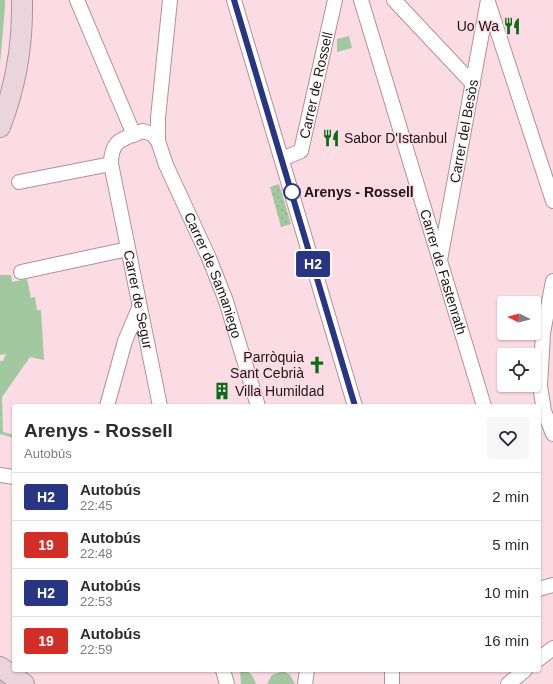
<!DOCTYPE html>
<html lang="es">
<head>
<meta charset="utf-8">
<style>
	body { margin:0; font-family:Arial,sans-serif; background:#f7f7f7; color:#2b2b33; height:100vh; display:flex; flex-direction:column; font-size:15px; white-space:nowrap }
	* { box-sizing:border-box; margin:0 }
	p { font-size:13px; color:#7c7c81 }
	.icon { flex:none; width:22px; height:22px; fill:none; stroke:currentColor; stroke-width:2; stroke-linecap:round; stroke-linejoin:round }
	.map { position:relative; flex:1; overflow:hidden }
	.details { position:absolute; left:12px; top:404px; width:529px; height:268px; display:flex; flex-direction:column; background:#fff; border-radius:4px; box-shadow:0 1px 3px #0004 }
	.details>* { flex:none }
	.badge { padding:0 8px; border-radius:3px; font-size:14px; line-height:26px }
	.needle { width:26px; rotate:276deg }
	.fabs { position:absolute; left:497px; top:296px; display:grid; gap:8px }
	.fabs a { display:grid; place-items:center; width:44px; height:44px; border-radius:4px; background:#fff; box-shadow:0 1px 3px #0004; font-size:20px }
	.map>.badge { position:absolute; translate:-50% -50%; box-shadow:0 0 0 2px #fff }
	.round { display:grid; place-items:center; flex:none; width:42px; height:42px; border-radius:4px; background:#f7f7f7 }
	.head { display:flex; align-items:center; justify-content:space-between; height:68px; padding:0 12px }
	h1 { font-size:19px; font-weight:600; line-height:30px }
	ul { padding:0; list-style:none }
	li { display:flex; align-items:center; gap:12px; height:48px; padding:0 12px; border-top:1px solid #e1e1e2 }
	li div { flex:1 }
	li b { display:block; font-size:15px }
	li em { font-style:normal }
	li .badge { min-width:44px; font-weight:700; text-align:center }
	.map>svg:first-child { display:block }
	.green { fill:#a2c8a0 }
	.garden { fill:url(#garden-dots) }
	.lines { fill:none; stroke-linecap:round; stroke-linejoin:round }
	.highway-tunnel { stroke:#dbbec5; stroke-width:22; stroke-dasharray:22 11; stroke-linecap:butt }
	.street-casing { stroke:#b48f9a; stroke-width:16 }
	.secondary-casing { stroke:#b48f9a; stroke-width:22 }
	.street { stroke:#fff; stroke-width:14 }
	.secondary { stroke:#ead5dc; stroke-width:20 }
	.line-casing { stroke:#fff; stroke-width:9 }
	.line { stroke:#283583; stroke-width:6 }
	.stop-dot { fill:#fff; stroke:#283583; stroke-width:2 }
	.labels { text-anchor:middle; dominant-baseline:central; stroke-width:3; stroke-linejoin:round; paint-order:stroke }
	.poi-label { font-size:14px; fill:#211317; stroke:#fcdce4; text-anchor:end }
	.street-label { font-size:14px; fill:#211317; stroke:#fcdce4 }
	.stop-label { font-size:14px; font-weight:bold; fill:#211317; stroke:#fcdce4; text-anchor:start }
</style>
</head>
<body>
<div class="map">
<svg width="553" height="684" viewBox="0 0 553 684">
	<defs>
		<pattern id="garden-dots" width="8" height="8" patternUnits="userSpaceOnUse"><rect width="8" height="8" fill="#a2c8a0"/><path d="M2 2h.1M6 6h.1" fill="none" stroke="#8bab89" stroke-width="1.8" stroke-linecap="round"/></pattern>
	</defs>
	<rect width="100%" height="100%" fill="#fcdce4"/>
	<path class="green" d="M0,0H5V7L0,64Z
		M349,36L352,48L337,52V39Z
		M0,275H11L12,282L27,279L31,298L35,297L37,310H41L44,360L30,357L2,397L3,432L14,435V438L0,434V361H3L6,354L0,355Z
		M240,670C250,670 253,676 256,684H241Z
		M283,671L290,675L295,684H267L272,675Z"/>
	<path class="garden" d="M279,184L291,224L281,227L270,187Z"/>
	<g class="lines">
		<path class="highway-tunnel" d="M0,682L3,684"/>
		<g class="street-casing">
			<g id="street">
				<path d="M77,0L134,135"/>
				<path id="s1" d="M170,0L158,118V141L166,165L209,258L226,301L258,406"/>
				<path d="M234,0L355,406"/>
				<path id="s2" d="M361,0L484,406"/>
				<path d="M394,0L473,84"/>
				<path d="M488,2L553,201"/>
				<path id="s3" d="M158,141L152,134L143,131C123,139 111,139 111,164L160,406"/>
				<path id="s4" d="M282,159L301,151L335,0"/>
				<path d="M19,182L111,164"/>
				<path id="s5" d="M440,260L488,0"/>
				<path d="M21,272L128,249"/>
				<path d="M553,281L543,333L540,386L544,411L553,434"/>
				<path d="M107,406L125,341L139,308"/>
				<path d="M0,475L14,477"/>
				<path d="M539,589L553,585"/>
				<path d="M539,659L553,648"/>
				<path d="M223,670L227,684"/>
				<path d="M305,684L307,670"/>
				<path d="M392,684V670"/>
				<path d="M508,684L525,670"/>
			</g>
		</g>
		<g class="secondary-casing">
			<path id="secondary" d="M0,127C16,86 23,44 22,0
				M0,667L24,684"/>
		</g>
		<use href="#street" class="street"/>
		<use href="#secondary" class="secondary"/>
	</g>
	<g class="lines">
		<g class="line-casing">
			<path id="line" d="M234,0L355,406"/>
		</g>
		<use href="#line" class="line"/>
	</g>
	<defs>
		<g id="restaurant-bare" transform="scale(1.38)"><path d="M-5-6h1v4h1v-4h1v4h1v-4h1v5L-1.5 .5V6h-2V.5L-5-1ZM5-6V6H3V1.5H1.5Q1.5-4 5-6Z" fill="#0e6b15" stroke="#fcdce4" stroke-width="2.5" paint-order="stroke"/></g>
		<g id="church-bare" transform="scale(1.38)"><path d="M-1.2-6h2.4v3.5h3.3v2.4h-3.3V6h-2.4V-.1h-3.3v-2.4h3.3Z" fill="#0e6b15" stroke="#fcdce4" stroke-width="2.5" paint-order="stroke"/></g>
		<g id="building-bare" transform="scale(1.38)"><path d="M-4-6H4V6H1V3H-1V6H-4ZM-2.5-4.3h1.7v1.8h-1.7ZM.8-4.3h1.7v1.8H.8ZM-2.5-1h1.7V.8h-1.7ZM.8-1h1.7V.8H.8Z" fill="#0e6b15" stroke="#fcdce4" stroke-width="2.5" paint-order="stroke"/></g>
	</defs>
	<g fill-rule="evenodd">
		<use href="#restaurant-bare" x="512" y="26"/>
		<use href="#restaurant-bare" x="331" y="138"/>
		<use href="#church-bare" x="317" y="365"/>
		<use href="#building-bare" x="222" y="391"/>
	</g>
	<circle class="stop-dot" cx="292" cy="192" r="8"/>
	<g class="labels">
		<g class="poi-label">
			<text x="499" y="26">Uo Wa</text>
			<text x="344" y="138" text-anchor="start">Sabor D'Istanbul</text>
			<text x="304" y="357">Parròquia<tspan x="304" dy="16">Sant Cebrià</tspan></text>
			<text x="235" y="391" text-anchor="start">Villa Humildad</text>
		</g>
		<g class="street-label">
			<text stroke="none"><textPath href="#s4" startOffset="88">Carrer de Rossell</textPath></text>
			<text stroke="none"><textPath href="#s5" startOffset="131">Carrer del Besòs</textPath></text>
			<text stroke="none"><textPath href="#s2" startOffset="284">Carrer de Fastenrath</textPath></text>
			<text stroke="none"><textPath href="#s1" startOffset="287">Carrer de Samaniego</textPath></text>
			<text stroke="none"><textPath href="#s3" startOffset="208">Carrer de Segur</textPath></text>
		</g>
		<g class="stop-label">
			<text x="304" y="192">Arenys - Rossell</text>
		</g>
	</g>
</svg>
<div class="fabs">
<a><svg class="needle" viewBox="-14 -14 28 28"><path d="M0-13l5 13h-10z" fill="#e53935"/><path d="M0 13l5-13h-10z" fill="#7c7c81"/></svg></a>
<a><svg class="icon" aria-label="locate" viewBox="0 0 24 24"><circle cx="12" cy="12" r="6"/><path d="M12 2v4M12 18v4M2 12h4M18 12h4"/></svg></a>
</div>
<b class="badge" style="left:313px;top:264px;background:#283583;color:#fff">H2</b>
<section class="details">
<div class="head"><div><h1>Arenys - Rossell</h1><p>Autobús</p></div><a class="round"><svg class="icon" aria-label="heart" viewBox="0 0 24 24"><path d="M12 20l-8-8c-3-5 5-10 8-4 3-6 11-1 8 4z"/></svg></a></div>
<ul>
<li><span class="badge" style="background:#283583;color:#fff">H2</span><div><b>Autobús</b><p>22:45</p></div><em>2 min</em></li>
<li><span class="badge" style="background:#d02e26;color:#fff">19</span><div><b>Autobús</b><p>22:48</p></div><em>5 min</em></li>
<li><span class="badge" style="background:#283583;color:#fff">H2</span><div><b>Autobús</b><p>22:53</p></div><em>10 min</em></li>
<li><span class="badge" style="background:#d02e26;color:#fff">19</span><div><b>Autobús</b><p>22:59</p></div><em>16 min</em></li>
</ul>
</section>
</div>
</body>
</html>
